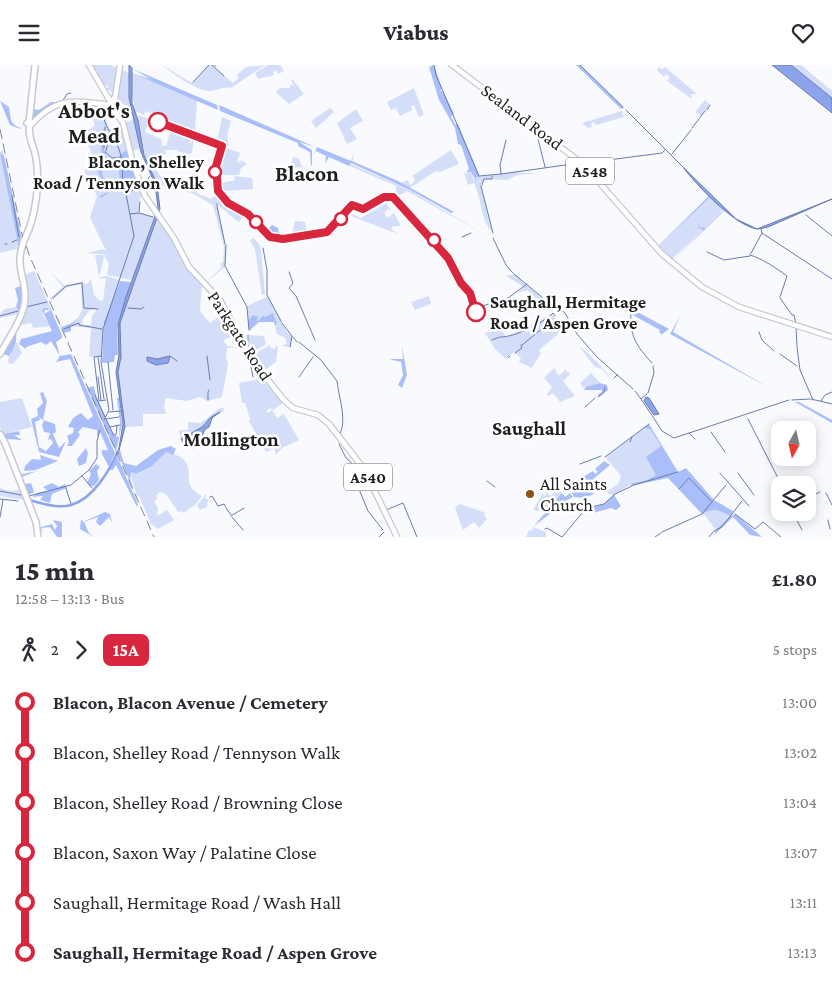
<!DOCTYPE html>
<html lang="en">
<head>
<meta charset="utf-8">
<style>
	body { margin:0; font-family:"Crimson Pro",serif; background:#f7f7f7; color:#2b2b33; height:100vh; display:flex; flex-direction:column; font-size:19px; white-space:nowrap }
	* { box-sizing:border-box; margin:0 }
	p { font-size:16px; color:#7c7c81 }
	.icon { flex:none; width:28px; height:28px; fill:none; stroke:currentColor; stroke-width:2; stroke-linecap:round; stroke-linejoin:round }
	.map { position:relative; height:472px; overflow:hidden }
	.details { display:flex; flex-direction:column; background:#fff; flex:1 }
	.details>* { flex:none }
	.badge { padding:0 10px; border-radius:8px; font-size:18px; line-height:32px }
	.needle { width:32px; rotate:188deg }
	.tools { position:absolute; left:771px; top:356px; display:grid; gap:10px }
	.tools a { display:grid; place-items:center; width:45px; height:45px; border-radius:10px; background:#fff; box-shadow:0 2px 12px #0003; font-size:25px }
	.map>.badge { position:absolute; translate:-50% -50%; box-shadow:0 0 0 2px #fff }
	.legs { display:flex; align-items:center; gap:8px; height:55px; padding:0 15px; font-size:16px }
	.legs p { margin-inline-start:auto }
	.head { display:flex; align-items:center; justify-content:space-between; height:85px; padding:0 15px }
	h1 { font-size:28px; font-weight:800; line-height:38px }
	ul { padding:0 15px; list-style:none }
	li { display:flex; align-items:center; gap:18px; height:50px; font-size:19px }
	li i { display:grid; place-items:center; width:8px; height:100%; margin:0 6px; background:currentColor }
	li i::after { content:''; width:12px; height:12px; margin:-6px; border:4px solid; border-radius:50%; background:#fff }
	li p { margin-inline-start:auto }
	li:first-child i { background:linear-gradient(#0000 50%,currentColor 0) }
	li:last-child i { background:linear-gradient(currentColor 50%,#0000 0) }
	header { display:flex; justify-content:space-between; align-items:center; height:65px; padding:0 15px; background:#fff; font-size:22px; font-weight:800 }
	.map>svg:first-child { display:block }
	.green { fill:#d4def9; fill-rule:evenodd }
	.forest { fill:#aabffa; fill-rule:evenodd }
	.water { fill:#8ba4ec; stroke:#6a7caf }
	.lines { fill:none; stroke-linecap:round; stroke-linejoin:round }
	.stream { stroke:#6a7caf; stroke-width:1 }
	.canal { stroke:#8ba4ec; stroke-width:2.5 }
	.primary-casing { stroke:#c7c9cd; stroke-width:7 }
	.trunk-casing { stroke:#c7c9cd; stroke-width:8 }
	.primary { stroke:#fff; stroke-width:4.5 }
	.trunk { stroke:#fff; stroke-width:5 }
	.rail { stroke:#848587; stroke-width:1; stroke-dasharray:10 5; stroke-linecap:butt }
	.trunk-bridge-casing { stroke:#c7c9cd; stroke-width:8; stroke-linecap:butt }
	.trunk-bridge { stroke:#fff; stroke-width:5 }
	.line-1-casing { stroke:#fff; stroke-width:11 }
	.line-1 { stroke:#d7263d; stroke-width:8 }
	.stop-1-dot { fill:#fff; stroke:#d7263d; stroke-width:2.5 }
	.poi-dot { fill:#8e5114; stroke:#fff; stroke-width:2 }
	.labels { text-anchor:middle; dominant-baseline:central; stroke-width:5; stroke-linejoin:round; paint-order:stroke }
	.shield { fill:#fff; stroke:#626263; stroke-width:1 }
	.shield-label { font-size:16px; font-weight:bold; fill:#1e1f20 }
	.street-label { font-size:18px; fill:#1e1f20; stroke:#fff }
	.stop-label { font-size:18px; font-weight:bold; fill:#1e1f20; stroke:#fff; text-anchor:end }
	.poi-label { font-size:18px; fill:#1e1f20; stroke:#fff; text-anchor:start }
	.quarter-label { font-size:20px; font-weight:bold; fill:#1e1f20; stroke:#fff }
	.district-label { font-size:22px; font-weight:bold; fill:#1e1f20; stroke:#fff }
</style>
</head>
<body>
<header><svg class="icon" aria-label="menu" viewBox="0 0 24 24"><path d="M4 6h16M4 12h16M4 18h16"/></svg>Viabus<svg class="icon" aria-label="heart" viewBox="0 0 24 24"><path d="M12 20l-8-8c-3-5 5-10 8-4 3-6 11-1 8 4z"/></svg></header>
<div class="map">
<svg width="832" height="472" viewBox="0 0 832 472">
	<rect width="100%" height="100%" fill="#f9fafe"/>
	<path class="green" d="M91,0H110L117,3L112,32H109L112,29L110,25L106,27L105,25L108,22L107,20L103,21Z
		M162,0L192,18L209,0H212L233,18L239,13L237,10L246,2L265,0L231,23C223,21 215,27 208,26C198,26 170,7 162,0Z
		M268,0H280L284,6L278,9L276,5L273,7L274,10L258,14L255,8Z
		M791,0H801L832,26V33Z
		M659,2L662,5L665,2L697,29H691L692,34L667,16L670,12L666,9L664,12L657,5Z
		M121,4L130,9L129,34L132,45L117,35Z
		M132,8L197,35L195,66L165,55L164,59L157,56L159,51L146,46L144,50L135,46L132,27Z
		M291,15H293L304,29L289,39L276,27L280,23H290V20L294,21Z
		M414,23L424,50L419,52L414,40L411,41L412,45L400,51L396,43L391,45L387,37Z
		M705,35L710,40L701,51L695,47Z
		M87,39L109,41L104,48L109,64L123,61L143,131L140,133L139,147L154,152L132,215L107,210L109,199L104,190H110L87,188L103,184L106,186L90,152L97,131L84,105L95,98L87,77L84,78L81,70L85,73L91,71L89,65L95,60Z
		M117,41L133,48V49L122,53L115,42Z
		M330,43L334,47L316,63L311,56Z
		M356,44L363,56L350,63L357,74L347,79L337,58Z
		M622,46L624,52L596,60L594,57L591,58L592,62L588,63L582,58Z
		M138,50L149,54L145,67L161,74L162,80L166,81L171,65L191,72L189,81L194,73L192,88L186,90L180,86L178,88V85H165L166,89L152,98L156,103L163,99L157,106C162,117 175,117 187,121L188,119L194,122L199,119L200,125L196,128L211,134L215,131L214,128L216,127L226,137L247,149L238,157L217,139L226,182L225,202L206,217L222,202L220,199L223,197L224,182L213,140L192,128L160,120L159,126L145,91Z
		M222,52L231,56L227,71L229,82L217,77Z
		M134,54L140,84L132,86L125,58Z
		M223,82L240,88L237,96L240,98L241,95L247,99L241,103L239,110H216L217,99Z
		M3,85L22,174L17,184L0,188V194V87Z
		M451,85L459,99L440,107L436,106L410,123L401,118L407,115L411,120L415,115L412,111Z
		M293,92L299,94L302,102L310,103L291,102Z
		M351,99L409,125L489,172L407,126L400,130L396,127V121L350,101Z
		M500,100L501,109L537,104L516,108H538L518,110L507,115L484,114L481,121L493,168C480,155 482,134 474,118L468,120L464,108L471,107L474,116L476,112L500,109Z
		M234,111L252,113L253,124L224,126L222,118L235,115Z
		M710,130L724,144L671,195L657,182Z
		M383,135L391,145L388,144L384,148L387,153L394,148L401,161H393L391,164L398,169L351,151L353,149L361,153L385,139Z
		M157,152C175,174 181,197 202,217L200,246L210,258L218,252L229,253L235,271L223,275L227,281L237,283H227L226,291L228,299L222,332L207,336L200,332L187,336L166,333L164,340L166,349H143V361L125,362L118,307L121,294L120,258Z
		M295,156L305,157L307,169L292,170Z
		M254,173L259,179L261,184L265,230H262L255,184L250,175Z
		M95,190H103L104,193L99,212Z
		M34,206L54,250L48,243L43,244V250L50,261L33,263L31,258L16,261L19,255L23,256L25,250L22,248L25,238L22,211Z
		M50,206L65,221L83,216V218L87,219L91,214L94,230L100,236L103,235L106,213L100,214V212L106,211L120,215L104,256L101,291L89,292L91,263L71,261L75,256L71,257L78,253L82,245L81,219L67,222L51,236L50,233L63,222ZM97,244L92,251L91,260H82L83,254L90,245Z
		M514,209L542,233L540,237L527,225L517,228L524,222L506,211Z
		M268,231L287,267L292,271L290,282L282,281L287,278L285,273L277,269L275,263L277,259L273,249L265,252L263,250L256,257L257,251L254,249L250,257L248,256L247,241Z
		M429,231L431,239L415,245L411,237Z
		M16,242L20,246L18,249L0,253V249L5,244Z
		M552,249L564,264L539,285L541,288L532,303L519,297L521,293L514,287L506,294L495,284L485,268L493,266L491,263L498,260L506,272Z
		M249,270L264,271L266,279L253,287L249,279Z
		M17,277L22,288L13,299L8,298L9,291Z
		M270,280L271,283L275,284L276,280L278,282L276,297L262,307L251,291Z
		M579,281C584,283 609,308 610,313L602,304L595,302Z
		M554,303L559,311L566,304L567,308L568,306L570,309L563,316L575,331L560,337L553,328L548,331L547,329L552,322L544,313Z
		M591,308L600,318L584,323L580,318Z
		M261,314L284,337L273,345L270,343L266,346L268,348L272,345L277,353L284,349L299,375L282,383L276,390L274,383L266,387L249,356L250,354L245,338H242L239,318Z
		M22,333L32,362L4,369L0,362V337Z
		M220,343H224L223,346H225L211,352L203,360L205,364H208L205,366V364L191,367L181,374L179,365H188V357L201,358Z
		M644,363L650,364L661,381L656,385V410L647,415L634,417L613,431L606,427L618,419L621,411L605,392Z
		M166,386C172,389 180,390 184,395C195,408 180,420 202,431L195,440L183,448L182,446L178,447L166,429L159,427L156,431L157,434L154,436L158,443L157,451L167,445L174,455L158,464L151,459L139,431H137L130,409L131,407L137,409L151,402Z
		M550,419L562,428L546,447L533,445L542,429L546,431L545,427L551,431L555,426Z
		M0,423L9,426L21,425L25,435L0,431Z
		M206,429L207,431L204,433L208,434L207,442L200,445L197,440Z
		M460,439L486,448L484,450L487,454L479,463L474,457L463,465L455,443Z
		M709,444H717L730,451L715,464L703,448Z
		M533,462L546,467V472H526L529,465L532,466Z"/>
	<path class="forest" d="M434,0L442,24L440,25L444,28L454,49L451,51L455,59H458L480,112H476V116L471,107H466L469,104L461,80L458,79L455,63L439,35L429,2Z
		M576,0H580L624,43L621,44Z
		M133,4L217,40L218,45L132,8L150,14Z
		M0,36L9,42C11,53 9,59 21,63L29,53L20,64L10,60Z
		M51,37H60L42,46L32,54L31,44L39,45Z
		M219,40L315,82L299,77L312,85V100L311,101L310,87L298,81V78L220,46Z
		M103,64H105L104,83L106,92L120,97L124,128L121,90L123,87L129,85L140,122L124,127L125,130L121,126L118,97C115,96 110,96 107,95C98,92 101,71 103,64Z
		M317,82L351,96L354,89L352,96L398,116L454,147L451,148L410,125L351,98L349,101L329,92L325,99L326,91L316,86L314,89Z
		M0,88L4,91L22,174L19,183Z
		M102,98L105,100L102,109L108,128L101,133L100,131L108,127L95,101Z
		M710,130V132L657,182Z
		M724,145V146L673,195L703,165L698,162V157L699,162L705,163Z
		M272,160L278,163L280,173L271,171L265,167Z
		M120,216L131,217L117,262L118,290H115L114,297L102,298L104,256Z
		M21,221L22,231L20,246L16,242L18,235L15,223Z
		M615,235L669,264L661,270V268H659L660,265L611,238Z
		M45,243H48L49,245H45L44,248H45L51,245L62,270V273L56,277L60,291L71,289L115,388L109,402L102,389V385H108L100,367L97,372V365L83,362L78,367L80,370L72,381H67L69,377L67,371L73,368L74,363L68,362L73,353L81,348L88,355L93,351L70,294L56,297L60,291L51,276L46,280L41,277L26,282V284L19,279L21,274L52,266L42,245Z
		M53,243L62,262L79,255L73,259L78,258L71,261V266L64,268Z
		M273,248L277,259L275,261L274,257H259L249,266L248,256L253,250L258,251L257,257L263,250L265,252Z
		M680,251L673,267L766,321L670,269Z
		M16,264C17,277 16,280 9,291L3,289L0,293Z
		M402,281L407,310L402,323L398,320L403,310L401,297L389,294H403Z
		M600,318L607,320L608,325L599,332L598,329L601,328L602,325H584L586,322Z
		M94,321L96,331L114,371L119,372L120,357L117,333H119L122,359L116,387L87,323Z
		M43,327L47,336L43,355L55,359L56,367L53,369L59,383L66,376L59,392L39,387L31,354L38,351L37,344L43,338L40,328ZM39,352L44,356L42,360L44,367L50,368L48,375L51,374L53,378L46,386L39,382L35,357L40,355Z
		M795,337H799L832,355V358Z
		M649,359L678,407L686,403L714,435L733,446L731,451L735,449L762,472L750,470L733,452L714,470L716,464L730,451C719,445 713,442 702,449L668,413L630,421L632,418L647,415L656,410L646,392L661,381L650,364L644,363Z
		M0,364L4,369L19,366L20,370H14L22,375L7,374L14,397Z
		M171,381L176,384L173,390L166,387L151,402L136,409L131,407L130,413L134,426L118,389L120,385L124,398L136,401L158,385Z
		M86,383L88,388L86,398L79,401L77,394Z
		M40,390L58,396L36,405L24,406L25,401L32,394L41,395Z
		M117,391L138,439L137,442L116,400L113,405H110Z
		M604,396L610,400L592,415V426L594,429L584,433L574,432L572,428L582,420L581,413L593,406L595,409L598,407L595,404Z
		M96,399L100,402L97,406L99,415L94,421H90L87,418L91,409L89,406Z
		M37,406L22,412L24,419L31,418L34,427L27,431L18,410Z
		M52,418L59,422L65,419L67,423L52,429L50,438L40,435L43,431L32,432L37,428L48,426L43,422Z
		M562,428L565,432L570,428L573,432L560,439L561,446L555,445L534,461Z
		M614,430L621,441L616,445L611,443L593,448L588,444L604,439Z
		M105,447L110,449L112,458L109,452L100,461L96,457L98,452L84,457L89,468L94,472L80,464L81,454L83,457Z
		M53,455L62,457V472H57L50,462L41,463L44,466L38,463L52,459L55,465L57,461Z"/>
	<path class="water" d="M129,0L132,3V38L138,55L144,90L157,119L160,144L120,258L121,292L118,307L125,362L118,389L123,359L116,307L119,290L118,260L126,232L158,143L155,119L141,87L129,33Z
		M772,0H791L832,33V48Z
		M683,102L736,154L757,164L832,134L768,162C763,163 759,165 753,163C732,157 696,120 683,102Z
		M170,291L168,298L156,300L147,296V292L157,294Z
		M646,332L649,333L659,349L654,350L644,336Z
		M220,347L212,353L209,362L205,364L201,374L193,383L185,381L181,374L202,362L211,352Z"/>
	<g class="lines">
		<path class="stream" d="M212,0L224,11
			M434,0L436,10L479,111L501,109
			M580,0L623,42
			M215,1V0
			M193,17L209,0
			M62,37L67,29L71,28
			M626,45L683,102
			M707,45L710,40
			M692,63L705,46
			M536,66L545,102
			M105,67L108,77L106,86
			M506,75L500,100L501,109L580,98
			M104,83L105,62
			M105,87L112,93L121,92
			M672,89L691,65
			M585,98L662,88L665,85
			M143,120L150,111
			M482,120L484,114H492V111
			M481,121L493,168
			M127,128L139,122
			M12,131L19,172
			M217,140V139
			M217,141L225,179
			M139,147L140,137
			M130,149L139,148L153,152
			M806,150L832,171
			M761,164L762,168L832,214
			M762,168L750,190C763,194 776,203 787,211L780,232
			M462,172L471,168
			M493,173L506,200L513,208
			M12,177L17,175
			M5,179H7
			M226,180L225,201L247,242L249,265
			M263,183L267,205V230L281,256
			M707,187L724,195L750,191
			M289,207L293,218L289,223L296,231L315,275
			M514,209L549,238L558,243
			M53,233L66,221L82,218L84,243L98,244
			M780,233L792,250H794L796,259
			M26,242L47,237
			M128,243L141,244L144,242
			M476,243L508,233L527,219
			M560,244L565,248L577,269L597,292L633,324
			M631,248C629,270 637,282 652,298
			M0,251L18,246
			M282,258L292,271L290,282
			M796,262L797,281
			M64,264L79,258V260L102,264
			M759,267L762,275L774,286
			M248,270V284
			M293,272L297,277
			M501,272C515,272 542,259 553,248L555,251
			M492,275L500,272
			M299,277L321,295L337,316C339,334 347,353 340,369
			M522,280L544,262
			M797,282L800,305L813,335
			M515,288L522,283L521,280
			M780,289L797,301
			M101,291L94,292L99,336L106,335
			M170,291L177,296
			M207,291L210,315
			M98,292L104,334
			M508,293L510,291
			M250,296L253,312
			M108,297L113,345
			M98,312L101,335
			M299,312L313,292
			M614,313L617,310
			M635,326L641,334L647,329
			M208,327L209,325
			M208,328V335
			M648,328L654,308L653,301
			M95,330L105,352
			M598,332L604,327L605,322
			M641,334L655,355
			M811,334L832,339
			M792,335L810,334
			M821,336L825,330L832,327
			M585,342L595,333
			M109,347L121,346
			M748,354L780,417
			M104,355L109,345L101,297L103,264L134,171L126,129L125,115L124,127C122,115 123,103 121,92C118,72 99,61 104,41
			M655,355L662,366L674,373L789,335
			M110,362L120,360
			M711,367L725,387
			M689,368L695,374
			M114,370H116L117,360
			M114,371L106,354L119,352
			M630,377L632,372
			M339,379L346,393L355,401L358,411L356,417L368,446L383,465
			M605,392L649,359
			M580,399L601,391
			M356,401L358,399L364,408
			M720,408L749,441
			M738,408L754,430
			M82,411L92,423
			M487,416L495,422
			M778,419L793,412L798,420
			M779,420L780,422
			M66,423L71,439
			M679,424L689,413L711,436
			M0,426L21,430
			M826,428L832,440
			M29,431L71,420L89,405L97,393V376L100,365
			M210,432L212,431L218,441L224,439L226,442
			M808,433L820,427
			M0,434L18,436
			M383,438L386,445L403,438L417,472
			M226,443L231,450
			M793,448L802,465
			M735,449L755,464L763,457L781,472
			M231,451L244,443
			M0,452L3,435
			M232,452L243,465
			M828,455L830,464
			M545,464L547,463L562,472L583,447L591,442L604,439L615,429L634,420L678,407
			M662,467L702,449L726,420
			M379,472L384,467
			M655,472L661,468
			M709,472L714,466L722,462L742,436"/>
		<path class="canal" d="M29,435C41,438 59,444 71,440C93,434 110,405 118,386"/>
		<g class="primary-casing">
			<path id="primary" d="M89,0L110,36
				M452,0L583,99L662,189L702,222L739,242L832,272
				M115,32L110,39L123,58L133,99L145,131L174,173L189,202L220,235L250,292L283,334L293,343L318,350L329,359L364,404L397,472
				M115,34L120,0
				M30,61C57,30 75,36 111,40"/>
		</g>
		<g class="trunk-casing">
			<path id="trunk" d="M29,58L35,0
				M25,173C36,152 40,117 36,93C34,82 27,70 30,60L27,58
				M0,289C9,272 25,251 25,232C25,210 15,203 23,178
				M0,369L5,378L36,457L38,472"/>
		</g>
		<use href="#primary" class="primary"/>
		<use href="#trunk" class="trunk"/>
		<path class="rail" d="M0,64L22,169L30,192L154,472"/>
		<g class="trunk-bridge-casing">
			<path id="trunk-bridge" d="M23,178L25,173"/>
		</g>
		<use href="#trunk-bridge" class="trunk-bridge"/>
	</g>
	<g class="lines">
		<g class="line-1-casing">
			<path id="line-1" d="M158,57L222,81L216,101L218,126L228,138L248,149L270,172L283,174L327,167L352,140L363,144L384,132H393L448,193L461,218L470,228L476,247"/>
		</g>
		<use href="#line-1" class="line-1"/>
	</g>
	<g class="stop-1-dot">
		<circle cx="158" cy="57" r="9"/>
		<circle cx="215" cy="107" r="6"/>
		<circle cx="341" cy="154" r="6"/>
		<circle cx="256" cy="157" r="6"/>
		<circle cx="434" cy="175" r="6"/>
		<circle cx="476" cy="247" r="9"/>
	</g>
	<circle class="poi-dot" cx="530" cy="429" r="5"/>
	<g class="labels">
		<g class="shield">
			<rect x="566" y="92.5" width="48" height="27" rx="4"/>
			<rect x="344" y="398.5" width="48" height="27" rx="4"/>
		</g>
		<g class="shield-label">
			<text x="590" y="106">A548</text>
			<text x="368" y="412">A540</text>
		</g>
		<g class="street-label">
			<text transform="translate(522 52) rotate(37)">Sealand Road</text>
			<text transform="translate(240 271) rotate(57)">Parkgate Road</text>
		</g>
		<g class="stop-label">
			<text x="204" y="97">Blacon, Shelley<tspan x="204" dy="21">Road / Tennyson Walk</tspan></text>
			<text x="490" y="237" text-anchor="start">Saughall, Hermitage<tspan x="490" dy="21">Road / Aspen Grove</tspan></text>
		</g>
		<g class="poi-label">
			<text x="540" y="419">All Saints<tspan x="540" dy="21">Church</tspan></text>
		</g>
		<g class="quarter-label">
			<text x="529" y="363">Saughall</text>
			<text x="231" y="374">Mollington</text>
		</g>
		<g class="district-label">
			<text x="94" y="45">Abbot's<tspan x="94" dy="25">Mead</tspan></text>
			<text x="307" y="108">Blacon</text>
		</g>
	</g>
</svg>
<div class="tools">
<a><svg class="needle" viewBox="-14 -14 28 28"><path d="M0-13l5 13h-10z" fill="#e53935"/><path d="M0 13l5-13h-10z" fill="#7c7c81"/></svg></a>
<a><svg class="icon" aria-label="layers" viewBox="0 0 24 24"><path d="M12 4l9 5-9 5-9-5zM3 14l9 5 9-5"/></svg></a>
</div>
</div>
<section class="details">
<div class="head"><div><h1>15 min</h1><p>12:58 – 13:13 · Bus</p></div><b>£1.80</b></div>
<div class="legs"><svg class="icon" aria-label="walk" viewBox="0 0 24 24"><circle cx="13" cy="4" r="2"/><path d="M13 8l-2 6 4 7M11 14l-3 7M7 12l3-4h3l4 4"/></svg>2<svg class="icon" aria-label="forward" viewBox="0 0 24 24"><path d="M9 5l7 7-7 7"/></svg><b class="badge" style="background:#d7263d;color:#fff">15A</b><p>5 stops</p></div>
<ul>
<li><i style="color:#d7263d"></i><b>Blacon, Blacon Avenue / Cemetery</b><p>13:00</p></li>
<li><i style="color:#d7263d"></i><span>Blacon, Shelley Road / Tennyson Walk</span><p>13:02</p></li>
<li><i style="color:#d7263d"></i><span>Blacon, Shelley Road / Browning Close</span><p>13:04</p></li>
<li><i style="color:#d7263d"></i><span>Blacon, Saxon Way / Palatine Close</span><p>13:07</p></li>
<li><i style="color:#d7263d"></i><span>Saughall, Hermitage Road / Wash Hall</span><p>13:11</p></li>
<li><i style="color:#d7263d"></i><b>Saughall, Hermitage Road / Aspen Grove</b><p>13:13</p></li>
</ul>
</section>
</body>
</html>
